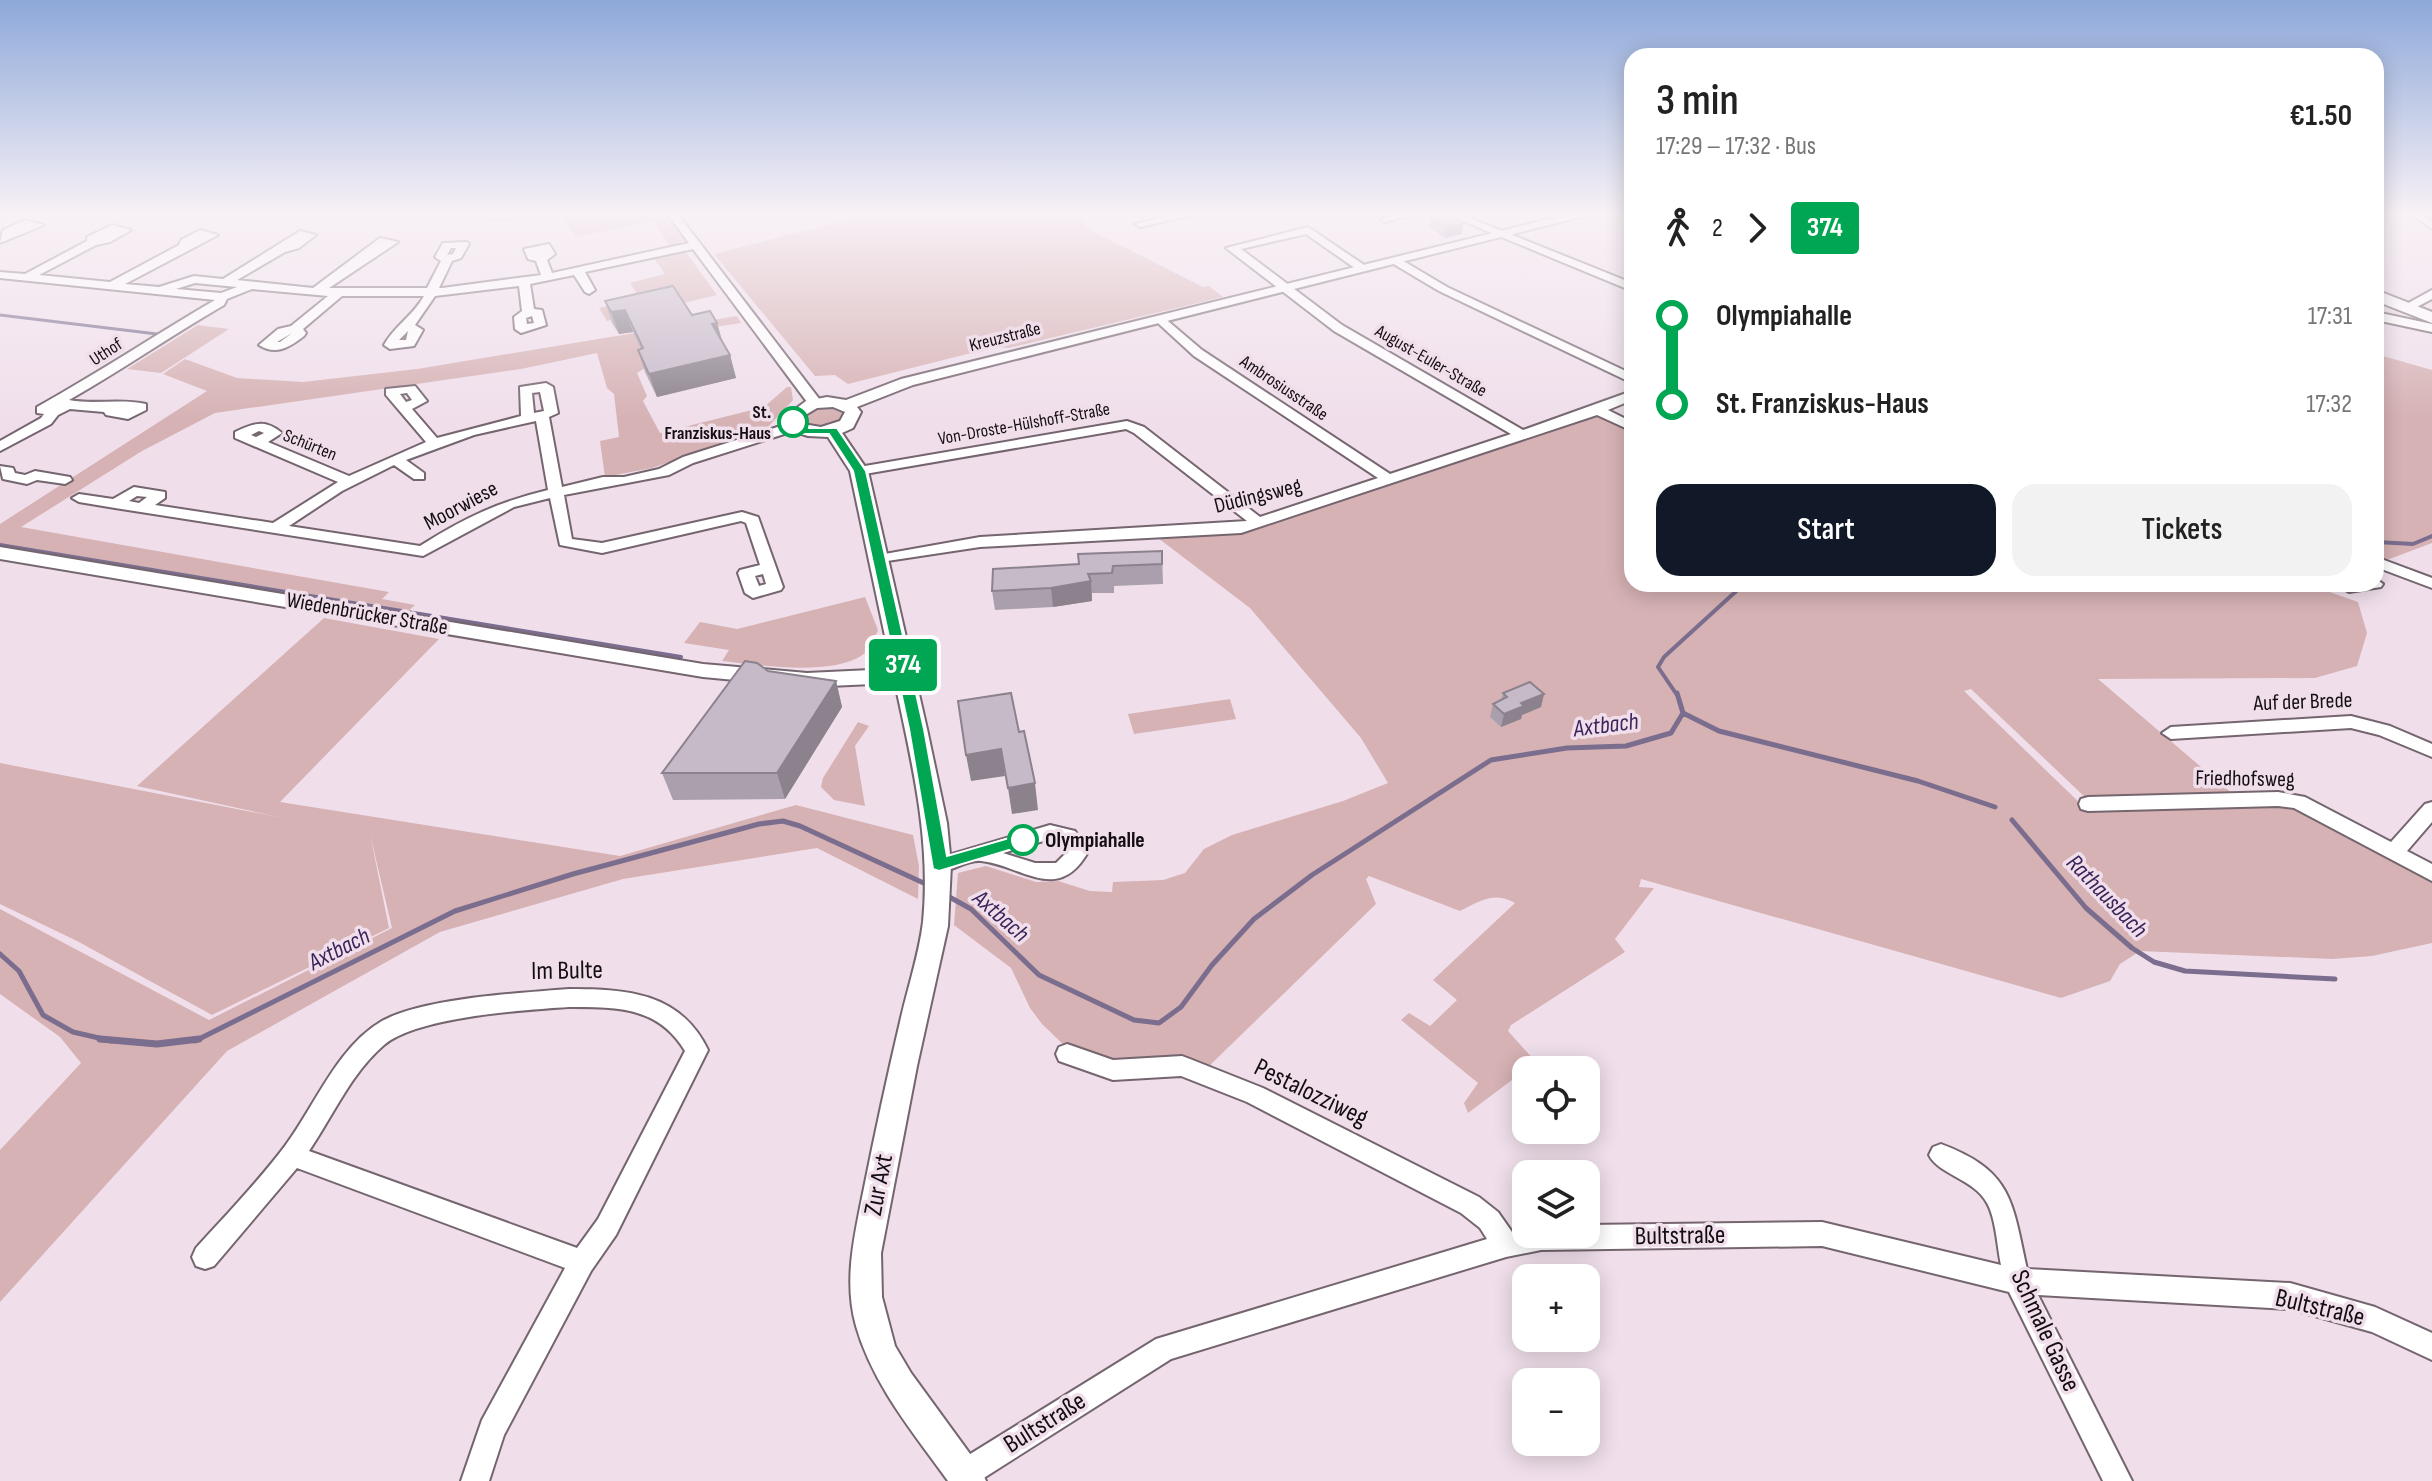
<!DOCTYPE html>
<html lang="en">
<head>
<meta charset="utf-8">
<style>
	body { margin:0; font-family:"Sofia Sans Condensed",sans-serif; background:#f2f2f2; color:#222; height:100vh; display:flex; flex-direction:column; font-size:30px; white-space:nowrap }
	* { box-sizing:border-box; margin:0 }
	p { font-size:26px; color:#767676 }
	.icon { flex:none; width:44px; height:44px; fill:none; stroke:currentColor; stroke-width:2; stroke-linecap:round; stroke-linejoin:round }
	.map { position:relative; flex:1; overflow:hidden }
	.sheet { position:absolute; left:1624px; top:48px; width:760px; height:544px; display:flex; flex-direction:column; background:#fff; border-radius:24px; box-shadow:0 4px 20px #0003 }
	.sheet>* { flex:none }
	.badge { padding:0 16px; border-radius:6px; font-size:28px; line-height:52px }
	.controls { position:absolute; left:1512px; top:1056px; display:grid; gap:16px }
	.controls a { display:grid; place-items:center; width:88px; height:88px; border-radius:16px; background:#fff; box-shadow:0 4px 20px #0003; font-size:40px }
	.map>.badge { position:absolute; translate:-50% -50%; box-shadow:0 0 0 4px #fff }
	.legs { display:flex; align-items:center; gap:12px; height:88px; padding:0 32px; font-size:26px }
	.legs p { margin-inline-start:auto }
	.overview { display:flex; align-items:center; justify-content:space-between; height:136px; padding:0 32px }
	h1 { font-size:44px; font-weight:600; line-height:60px }
	.action { display:flex; gap:16px; margin-top:auto; padding:16px 32px }
	.action a { flex:1; height:92px; border-radius:24px; background:#111827; color:#fff; font-size:32px; font-weight:600; line-height:92px; text-align:center }
	.action a+a { background:#f2f2f2; color:#222 }
	ul { padding:0 32px; list-style:none }
	li { display:flex; align-items:center; gap:28px; height:88px; font-size:30px }
	li i { display:grid; place-items:center; width:12px; height:100%; margin:0 10px; background:currentColor }
	li i::after { content:''; width:20px; height:20px; margin:-10px; border:6px solid; border-radius:50%; background:#fff }
	li p { margin-inline-start:auto }
	li:first-child i { background:linear-gradient(#0000 50%,currentColor 0) }
	li:last-child i { background:linear-gradient(currentColor 50%,#0000 0) }
	.map>svg:first-child { display:block }
	.green { fill:#d6b2b4 }
	.lines { fill:none; stroke-linecap:round; stroke-linejoin:round }
	.stream-far3 { stroke:#7a6d8d; stroke-width:3 }
	.stream-far2 { stroke:#7a6d8d; stroke-width:4 }
	.stream-far1 { stroke:#7a6d8d; stroke-width:5 }
	.stream { stroke:#7a6d8d; stroke-width:7 }
	.minor-casing { stroke:#74656f; stroke-width:4 }
	.tertiary-casing { stroke:#74656f; stroke-width:4 }
	.secondary-casing { stroke:#74656f; stroke-width:4 }
	.minor { fill:#fff; fill-rule:evenodd }
	.tertiary { fill:#fff; fill-rule:evenodd }
	.secondary { fill:#fff; fill-rule:evenodd }
	.wall { fill:#aaa0ad }
	.shaded-wall { fill:#8b828d }
	.building { fill:#c6bac9; stroke:#8b828d; stroke-width:2 }
	.line-1 { fill:#00a651; stroke:#fff; stroke-width:2 }
	.stop-1-dot { fill:#fff; stroke:#00a651; stroke-width:4 }
	.labels { text-anchor:middle; dominant-baseline:central; stroke-width:7; stroke-linejoin:round; paint-order:stroke }
	.far-street-label { font-size:18px; fill:#140e12; stroke:#f0dfeb }
	.far-stop-label { font-size:18px; font-weight:bold; fill:#140e12; stroke:#f0dfeb; text-anchor:end }
	.street-label { font-size:22px; fill:#140e12; stroke:#f0dfeb }
	.stop-label { font-size:22px; font-weight:bold; fill:#140e12; stroke:#f0dfeb; text-anchor:start }
	.water-label { font-size:24px; font-style:italic; fill:#3b235b; stroke:#f0dfeb }
	.near-street-label { font-size:26px; fill:#140e12; stroke:#f0dfeb }
</style>
</head>
<body>
<div class="map">
<svg width="2432" height="1481" viewBox="0 0 2432 1481">
	<rect width="100%" height="100%" fill="#f0dfeb"/>
	<path class="green" d="M216,212H664L686,240L670,246L653,221L576,237L562,218L499,222L368,213L273,215Z
		M850,212H1081L1087,215L1084,227L1203,287L1209,286L1223,297L1009,348L995,347L848,384L835,375L815,376L714,254L856,218Z
		M685,251L717,295L607,321L599,308L640,298L630,283L665,274L653,257Z
		M737,316L741,323L714,327L715,332L638,349L645,368L637,373L647,396L643,401L660,433L764,407L787,387H791L793,400L767,428L652,468L605,477L600,441L619,437L614,394L607,388L597,353L521,369L215,413L142,451L21,527L389,592L382,599L415,605L405,614L0,548V524L207,391L163,374L185,359L237,378L303,382L417,369Z
		M198,325L229,329L161,373L127,369Z
		M2376,354L2432,370V543L2387,560L2376,557Z
		M826,405L846,411V419L825,429L802,426L799,417L803,413Z
		M1599,414L1632,430V584H2307L2358,602L2367,633L2357,666L2315,678L2098,679L2234,795L2087,799L1971,689L1964,691L2087,810L2282,803L2298,806L2432,876V943L2372,956L2332,959L2140,951L2120,964L2110,981L2061,998L1641,879L1639,887L1654,888L1615,939L1625,952L1511,1025L1508,1031L1536,1062L1468,1113L1464,1103L1478,1083L1401,1020L1409,1013L1430,1026L1457,1000L1433,980L1515,903C1494,891 1480,901 1460,911L1369,876L1366,879L1376,904L1206,1069L1117,1066L1069,1050L1042,1024L1030,1008L1011,968L954,925L958,873L986,866L1036,882L1058,881L1090,891L1112,892L1113,882L1163,880L1185,873L1204,849L1232,835L1343,801L1388,783L1361,738L1250,608L1158,538L1245,533Z
		M865,597L878,630C874,640 870,650 861,656C829,676 758,665 722,661L729,650L684,643L700,622L737,629Z
		M324,618L439,639L280,802L620,856L796,805L913,835L919,866L918,899L817,848L623,879L440,932L227,1051L0,1302V1150L81,1063L60,1037L0,994V909L209,1020L392,928L370,834L389,928L212,1015L77,941L0,904V763L283,818L137,786Z
		M1230,699L1236,719L1134,734L1128,714Z
		M858,722L869,726L855,746L865,806L834,800L821,787L823,778Z"/>
	<g class="lines">
		<path class="stream-far3" d="M0,315L157,334"/>
		<path class="stream-far2" d="M2376,542L2413,544L2432,536
			M0,545L681,657
			M1677,695L1658,667L1664,657L1744,584"/>
		<path class="stream-far1" d="M1683,713L1719,731L1918,781L1995,807
			M2012,820L2086,908L2132,948L2154,962L2185,971L2335,979
			M944,894L971,909L1039,975L1134,1020L1159,1023L1181,1007L1212,965L1254,919L1312,875L1491,760L1567,748L1626,746L1671,733L1683,713L1677,693
			M0,954L19,971L43,1015L73,1032L112,1041
			M195,1041L455,911L573,874L759,824L783,821L800,826L928,885"/>
		<path class="stream" d="M100,1039L157,1044L199,1039"/>
		<g class="minor-casing">
			<path id="minor" d="M666,212H676L820,400V406H810L693,249L585,272L595,290L589,294L585,292L574,275L530,284L534,309L542,310L546,325L521,333L515,329L514,317L522,311L519,286L435,296L415,325L423,330L414,346L390,349L384,345C394,326 413,316 424,296H342L303,329L306,333L304,336C290,347 276,356 259,345L278,329L291,326L328,296L252,289L227,299L224,305C172,335 122,370 69,400C95,405 120,398 146,404V410L128,419L106,415L104,412L70,409L58,415L51,424L0,451V441L41,418L44,414L37,413V407C98,373 155,335 215,300L0,278V272L25,274L87,241V237L112,225L131,230L110,242L96,245L39,275L110,282L179,245L181,240L200,230L218,235L125,284L159,287L194,276L223,279L300,231L316,235L299,248L285,252L237,280L313,288L380,238L398,242L329,288H427L441,261L435,257L443,243L467,242L469,244L461,258L452,261L439,288H442L541,275L536,261L528,259L524,249L549,244L555,254L547,260L552,273L689,243ZM451,248H456L453,254L447,255ZM195,283L237,287L221,293L176,289ZM532,316L534,323L527,324L526,318ZM408,331L406,340H399ZM292,333L280,342H277Z
				M1185,212H1205L1140,227L1135,224Z
				M1403,212H1421L1385,222L1380,219Z
				M1441,212H1455L1632,283V291Z
				M2409,212H2420L2432,221V229Z
				M25,220L44,225L0,243L3,230Z
				M1308,227L1367,267V271H1359L1306,234L1241,249L1342,325L1523,430L1632,391V400L1608,410L1632,422V431L1597,415L1241,533L980,547L874,563L871,560L879,555L980,537L1247,521L1134,433L1126,429L859,475L852,471L859,467L1127,421L1144,427L1260,517L1378,478L1194,356L1158,323L1156,320L1162,316L1202,350L1390,474L1511,434L1334,331L1226,248Z
				M1392,259H1400L1447,287L1632,374V383L1439,291L1392,263Z
				M2432,290V299L2411,310L2401,307Z
				M2376,312L2432,324V332L2376,320Z
				M546,383L553,387L558,413L549,417L562,487L603,477H624L659,469L683,457L790,423H800V429L693,463L669,475L564,495L572,539L602,543L742,512L758,517L783,587L781,590L753,598L745,593L738,573L740,570L760,565L746,523L741,521L602,553L560,545L550,498L514,507L423,556L115,508L79,502L72,498L79,494L113,499L134,487L165,492V498L155,505L273,523L338,482L235,438V432C254,423 265,419 282,433L268,442L349,476L426,442L386,395V389L415,386L427,401L412,409L437,438L521,416L520,387ZM540,392L544,411L534,413L532,393ZM407,393L412,400L406,402L400,394ZM536,421L548,490C498,502 464,518 420,546L289,526L342,491L394,465L414,479H424V473L406,460L474,435ZM259,431L264,433L256,437L251,435ZM137,496L147,497L139,503L129,501ZM763,574L766,584L759,586L755,576Z
				M0,466L13,468L15,473L25,475L35,471L70,477L72,480L65,484L37,480L27,484L3,479Z
				M2376,557L2432,578V588L2376,567Z
				M2376,579L2383,584L2381,587L2349,592L2341,587L2343,584H2376Z
				M2351,716L2390,726L2432,744V757L2379,735L2351,728L2171,739L2162,733L2171,727Z
				M2278,792L2305,797L2391,842L2425,804L2432,802V822L2407,851L2432,864V881L2294,808L2278,806L2088,811L2081,809L2079,804L2081,799L2088,797Z
				M1050,825L1075,831L1088,852C1058,905 1021,865 981,861C964,859 949,876 932,870L929,865L932,860ZM1050,839L1062,841L1068,851L1056,863H1035L1003,853Z
				M569,989C626,989 680,992 708,1050L616,1235L591,1271L504,1435L489,1481H461L482,1420L565,1268L297,1168L214,1266L205,1269L196,1266L192,1257L196,1248C226,1215 258,1182 285,1146C315,1106 337,1047 382,1021C424,998 519,993 569,989ZM569,1007C616,1007 658,1006 685,1051L598,1219L577,1248L309,1151C333,1116 351,1073 384,1045C416,1017 524,1010 569,1007Z
				M1067,1044L1113,1060L1182,1056L1190,1059L1263,1088L1479,1197L1498,1212L1512,1232L1526,1229V1234H1586V1225L1822,1222L2001,1265C1997,1246 1996,1219 1987,1203C1974,1179 1938,1174 1929,1155L1933,1147L1941,1144C2013,1171 2012,1202 2027,1269L2290,1283L2375,1307L2432,1333V1360L2372,1332L2290,1309L2038,1295L2132,1481H2103L2009,1292L1822,1246L1541,1250L1506,1257L1171,1359L979,1481H953L950,1474L954,1464L1156,1339L1487,1239L1480,1228L1461,1213L1247,1102L1181,1076L1113,1080L1059,1061L1056,1054L1059,1047Z"/>
		</g>
		<g class="tertiary-casing">
			<path id="tertiary" d="M1578,212H1600L913,385L857,407L861,412L853,428L842,433L868,471L927,729L947,823L951,865L948,926L917,1066L881,1253L882,1297L895,1346L911,1373L981,1469L986,1481H948C913,1432 873,1385 856,1326C843,1280 855,1233 864,1188C875,1133 887,1077 900,1022C907,990 919,955 923,922C931,840 912,763 895,683L807,687L703,677L0,559V547L703,664L807,673L892,669L850,471L828,437L808,436L789,430L786,416L806,401L827,397L846,400L901,379ZM833,407L845,412L840,421L821,427L803,424L802,417L817,408Z"/>
		</g>
		<g class="secondary-casing">
			<path id="secondary" d="M2376,290L2432,312V323L2376,301Z"/>
		</g>
		<use href="#minor" class="minor"/>
		<use href="#tertiary" class="tertiary"/>
		<use href="#secondary" class="secondary"/>
	</g>
	<path class="wall" d="M1430,216L1462,234L1445,238L1429,227Z
		M605,301L692,315L717,323L723,343L730,355L736,378L657,397L645,372L638,350L641,349L633,332L619,334L612,323Z
		M1162,551L1163,584L1114,586V593H1092V601L1053,607L995,610L992,591L1079,564Z
		M768,671L836,681L842,707L785,799L673,800L662,773Z
		M1503,693L1544,694L1541,707L1522,715L1521,719L1501,727L1490,717L1493,704L1501,700Z"/>
	<path class="shaded-wall" d="M1463,223L1462,234L1445,238L1446,227Z
		M625,310L633,332L619,334L611,312Z
		M717,323L723,345L712,324Z
		M730,355L736,378L657,397L649,374Z
		M1091,581L1092,601L1053,607L1051,588Z
		M836,681L842,707L785,799L777,773Z
		M1544,694L1541,707L1522,715L1521,719L1501,727L1504,714L1521,703Z
		M1001,749L1005,776L971,781L966,755Z
		M1035,783L1038,810L1012,814L1008,788Z"/>
	<path class="building" d="M1447,212L1463,223L1446,227L1430,216Z
		M673,286L692,315L710,311L717,323L712,324L730,355L649,374L638,350L643,348L625,310L611,312L605,301Z
		M1162,551V564L1113,566L1112,573L1088,574L1091,581L1051,588L992,591L993,569L1079,564L1078,554Z
		M745,661L757,663L768,671L836,681L777,773H662Z
		M1530,682L1544,694L1521,703L1524,706L1504,714L1493,704L1507,697L1503,693Z
		M1011,693L1019,732L1024,731L1035,783L1008,788L1001,749L966,755L958,701Z"/>
	<linearGradient id="sky" x2="0" y2="1"><stop stop-color="#8da8d9"/><stop offset="0.51" stop-color="#f8f1f6"/><stop offset="1" stop-color="#f8f1f6" stop-opacity="0"/></linearGradient>
	<rect width="2432" height="419" fill="url(#sky)"/>
	<path class="line-1" d="M793,418L809,428H837L866,471L924,729L947,856L1023,834L1031,840L1029,844L939,871L933,869L909,729L853,471L829,434H802L787,422Z"/>
	<g class="stop-1-dot">
		<circle cx="793" cy="422" r="14"/>
		<circle cx="1023" cy="840" r="14"/>
	</g>
	<g class="labels">
		<g class="far-street-label">
			<text transform="translate(1005 337) rotate(-14)">Kreuzstraße</text>
			<text transform="translate(106 352) rotate(-33)">Uthof</text>
			<text transform="translate(1431 361) rotate(30)">August-Euler-Straße</text>
			<text transform="translate(1284 388) rotate(34)">Ambrosiusstraße</text>
			<text transform="translate(1024 424) rotate(-10)">Von-Droste-Hülshoff-Straße</text>
			<text transform="translate(310 445) rotate(22)">Schürten</text>
		</g>
		<g class="far-stop-label">
			<text x="771" y="412">St.<tspan x="771" dy="21">Franziskus-Haus</tspan></text>
		</g>
		<g class="street-label">
			<text transform="translate(1258 496) rotate(-14)">Düdingsweg</text>
			<text transform="translate(461 506) rotate(-28)">Moorwiese</text>
			<text transform="translate(367 614) rotate(10)">Wiedenbrücker Straße</text>
			<text transform="translate(2303 702) rotate(-2)">Auf der Brede</text>
			<text transform="translate(2245 779) rotate(1)">Friedhofsweg</text>
		</g>
		<g class="stop-label">
			<text x="1045" y="840">Olympiahalle</text>
		</g>
		<g class="water-label">
			<text transform="translate(1606 725) rotate(-7)">Axtbach</text>
			<text transform="translate(2107 896) rotate(46)">Rathausbach</text>
			<text transform="translate(1001 916) rotate(41)">Axtbach</text>
			<text transform="translate(339 949) rotate(-27)">Axtbach</text>
		</g>
		<g class="near-street-label">
			<text transform="translate(567 971) rotate(-1)">Im Bulte</text>
			<text transform="translate(1311 1093) rotate(26)">Pestalozziweg</text>
			<text transform="translate(879 1185) rotate(-79)">Zur Axt</text>
			<text transform="translate(1680 1236) rotate(-1)">Bultstraße</text>
			<text transform="translate(2320 1308) rotate(13)">Bultstraße</text>
			<text transform="translate(2045 1331) rotate(65)">Schmale Gasse</text>
			<text transform="translate(1045 1423) rotate(-32)">Bultstraße</text>
		</g>
	</g>
</svg>
<div class="controls">
<a><svg class="icon" aria-label="locate" viewBox="0 0 24 24"><circle cx="12" cy="12" r="6"/><path d="M12 2v4M12 18v4M2 12h4M18 12h4"/></svg></a>
<a><svg class="icon" aria-label="layers" viewBox="0 0 24 24"><path d="M12 4l9 5-9 5-9-5zM3 14l9 5 9-5"/></svg></a>
<a>+</a>
<a>−</a>
</div>
<b class="badge" style="left:903px;top:665px;background:#00a651;color:#fff">374</b>
<section class="sheet">
<div class="overview"><div><h1>3 min</h1><p>17:29 – 17:32 · Bus</p></div><b>€1.50</b></div>
<div class="legs"><svg class="icon" aria-label="walk" viewBox="0 0 24 24"><circle cx="13" cy="4" r="2"/><path d="M13 8l-2 6 4 7M11 14l-3 7M7 12l3-4h3l4 4"/></svg>2<svg class="icon" aria-label="forward" viewBox="0 0 24 24"><path d="M9 5l7 7-7 7"/></svg><b class="badge" style="background:#00a651;color:#fff">374</b></div>
<ul>
<li><i style="color:#00a651"></i><b>Olympiahalle</b><p>17:31</p></li>
<li><i style="color:#00a651"></i><b>St. Franziskus-Haus</b><p>17:32</p></li>
</ul>
<div class="action"><a>Start</a><a>Tickets</a></div>
</section>
</div>
</body>
</html>
